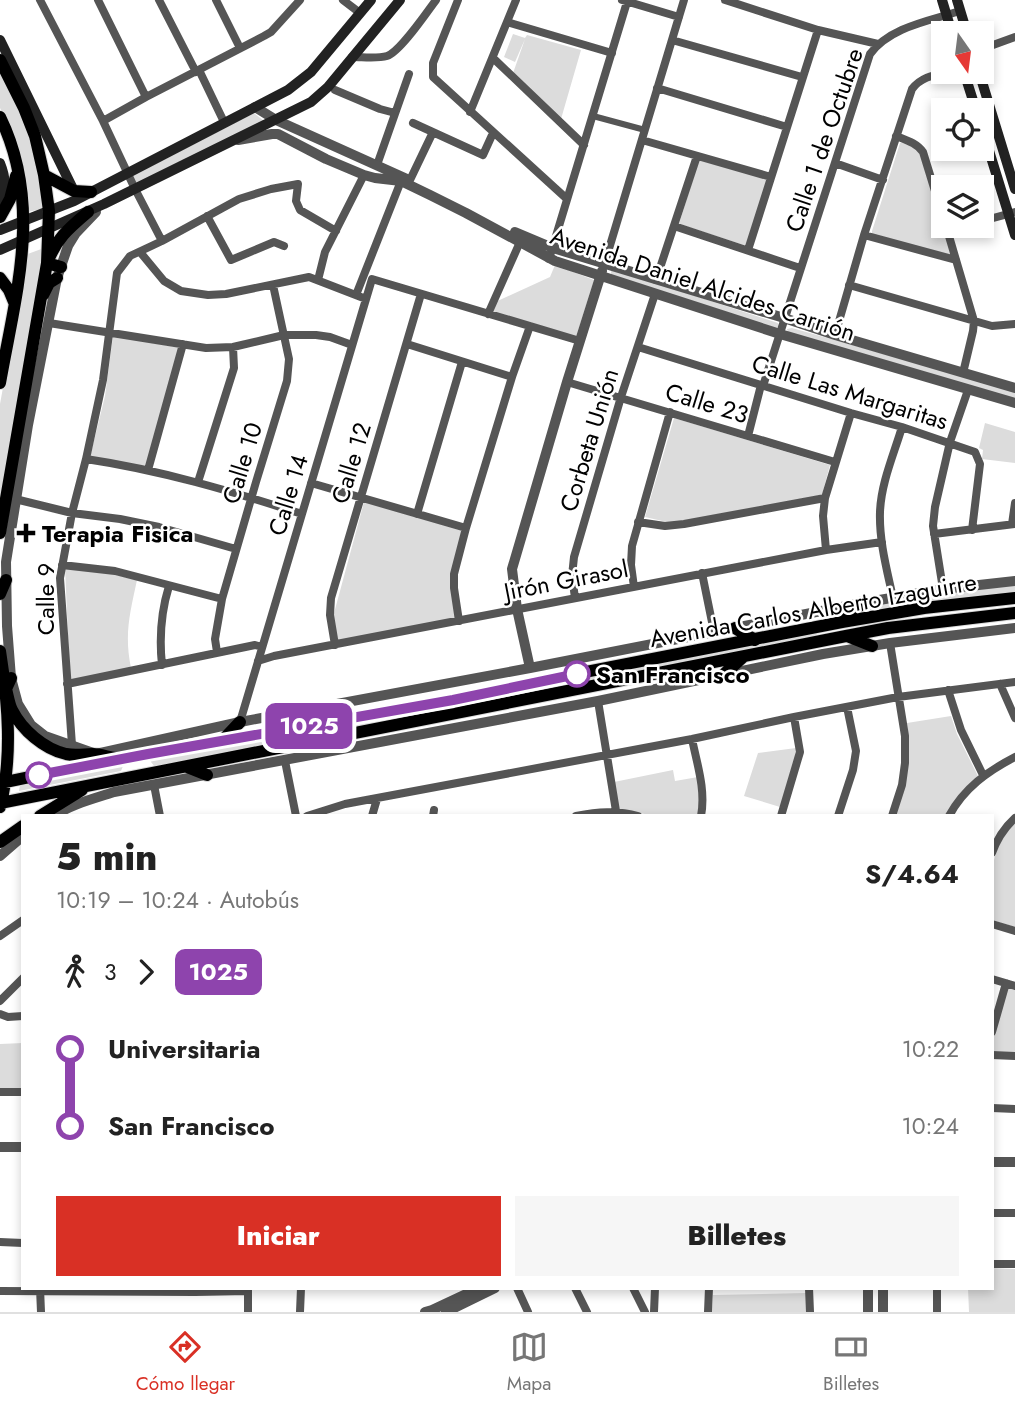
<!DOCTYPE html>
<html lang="es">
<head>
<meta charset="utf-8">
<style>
	body { margin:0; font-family:Jost,sans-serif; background:#f6f6f6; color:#222; height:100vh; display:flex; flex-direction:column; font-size:26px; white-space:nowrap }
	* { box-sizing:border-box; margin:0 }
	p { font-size:23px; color:#767676 }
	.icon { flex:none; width:38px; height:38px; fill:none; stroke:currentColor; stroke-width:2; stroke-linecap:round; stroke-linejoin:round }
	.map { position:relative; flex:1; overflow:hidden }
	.sheet { position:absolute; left:21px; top:814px; width:973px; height:476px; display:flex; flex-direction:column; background:#fff; border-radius:0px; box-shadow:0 4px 10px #0003 }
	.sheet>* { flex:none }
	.badge { padding:0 14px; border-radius:10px; font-size:24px; line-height:46px }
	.needle { width:46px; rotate:166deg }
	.controls { position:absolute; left:931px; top:21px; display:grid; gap:14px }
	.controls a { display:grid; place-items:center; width:63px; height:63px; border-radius:0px; background:#fff; box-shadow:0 4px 10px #0003; font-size:35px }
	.map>.badge { position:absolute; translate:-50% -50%; box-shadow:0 0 0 4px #fff }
	.legs { display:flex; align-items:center; gap:10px; height:77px; padding:0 35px; font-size:23px }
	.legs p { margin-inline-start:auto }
	.head { display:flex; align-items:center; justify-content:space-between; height:119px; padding:0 35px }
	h1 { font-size:38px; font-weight:800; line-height:52px }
	.cta { display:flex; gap:14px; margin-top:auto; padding:14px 35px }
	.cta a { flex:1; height:80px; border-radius:0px; background:#d93025; color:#fff; font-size:28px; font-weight:800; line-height:80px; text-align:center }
	.cta a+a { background:#f6f6f6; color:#222 }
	ul { padding:0 35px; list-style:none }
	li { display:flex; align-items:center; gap:24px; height:77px; font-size:26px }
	li i { display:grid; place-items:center; width:10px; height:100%; margin:0 9px; background:currentColor }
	li i::after { content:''; width:18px; height:18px; margin:-9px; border:5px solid; border-radius:50%; background:#fff }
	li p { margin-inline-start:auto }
	li:first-child i { background:linear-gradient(#0000 50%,currentColor 0) }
	li:last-child i { background:linear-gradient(currentColor 50%,#0000 0) }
	.menu { display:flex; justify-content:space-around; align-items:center; height:98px; border-top:2px solid #e0e0e0; background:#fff; font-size:19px; color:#767676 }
	.menu a { display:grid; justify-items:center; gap:4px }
	.menu .active { color:#d93025 }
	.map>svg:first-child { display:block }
	.green { fill:#dcdcdc }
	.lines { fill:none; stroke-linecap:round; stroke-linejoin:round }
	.primary-casing { stroke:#dbdbdb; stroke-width:14 }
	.pedestrian { stroke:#555; stroke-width:6 }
	.minor { stroke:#555; stroke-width:8 }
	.tertiary { stroke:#555; stroke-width:10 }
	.secondary { stroke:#222; stroke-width:10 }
	.primary { stroke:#000; stroke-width:12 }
	.line-1-casing { stroke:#fff; stroke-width:16 }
	.line-1 { stroke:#8e44ad; stroke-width:10 }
	.poi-dot { fill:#000; stroke:#fff; stroke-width:2.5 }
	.stop-1-dot { fill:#fff; stroke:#8e44ad; stroke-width:3.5 }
	.labels { text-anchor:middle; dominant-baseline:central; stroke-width:5; stroke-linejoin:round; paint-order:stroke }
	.street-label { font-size:24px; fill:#000; stroke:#fff }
	.poi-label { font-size:24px; font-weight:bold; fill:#000; stroke:#fff; text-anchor:start }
	.stop-label { font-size:24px; font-weight:bold; fill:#000; stroke:#fff; text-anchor:start }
</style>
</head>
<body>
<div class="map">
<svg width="1015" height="1312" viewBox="0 0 1015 1312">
	<rect width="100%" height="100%" fill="#fff"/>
	<path class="green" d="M513,34L525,38L527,35L581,50L561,119L512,76L525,39L515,62L504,57Z
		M0,71L31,135L46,208L28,212L14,138L0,108Z
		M254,113L264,121L137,185L132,176Z
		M904,142C905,142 913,145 914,146C927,156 946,236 951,255L872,235V231L900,143Z
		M699,160L768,179L747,246L679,224Z
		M44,248L0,506V404L14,327L25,255Z
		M555,265L594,280L576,337L489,311L491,304L550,277Z
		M616,270L778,323L779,326L775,329L611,275V271Z
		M792,328L1015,391V399L788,333L787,329Z
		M113,336L181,348L146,467L90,457L105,396Z
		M674,418L830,465L822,495L671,523L645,517Z
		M985,423L1015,432V463L982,459L983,450L979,448Z
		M364,502L464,529L450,579L457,616L454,620L338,641L333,617Z
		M65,568L112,574L137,580C130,613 124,634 131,668L70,681Z
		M1015,584V594L855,616L867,606L943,592Z
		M816,631L817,637L581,684L579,677Z
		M443,708L444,710L155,767L151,762L152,758Z
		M951,716L957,734L978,776L947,815L896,816C905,780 911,760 907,723Z
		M796,748L795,761L780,807L744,796L758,753Z
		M119,763L123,766L121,771L19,791L20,785Z
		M673,770L675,781L698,777L700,800L698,815H650L618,809L614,782Z
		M1015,822V927L992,920C992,881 986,853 1015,822Z
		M1008,988L1015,990V1052H992V1035Z
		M23,1043V1090L0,1089V1044Z
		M992,1268L1015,1269V1312H969L968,1288H992Z
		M807,1293L808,1312H712L713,1295Z"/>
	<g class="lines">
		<g class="primary-casing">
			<path id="primary" d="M0,60L24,108L35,136L44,175L49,211L47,263L0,533
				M0,117C43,205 16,292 0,383
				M44,175L74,191L91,192
				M0,217L10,199L16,176
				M61,267L47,263C57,238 68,229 88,212
				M0,278L9,290L14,302
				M43,295L49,283L57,278
				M0,594L6,580
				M843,622L862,603
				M735,628L755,640
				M847,636L872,646
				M0,651C8,702 13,757 0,807
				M722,676L743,657
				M11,678L6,689C8,696 9,704 12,710C22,730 44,749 66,754C76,756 84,754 93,754C100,754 108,757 115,758
				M222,741L240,722
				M187,767L207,775
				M0,783L118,759L453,700L575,674L842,622L924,608L1015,598
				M0,803L846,636L888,628L1015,613
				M40,816L82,790
				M0,842L23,826"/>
		</g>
		<path class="pedestrian" d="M593,116L645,130"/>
		<path class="minor" d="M40,0L103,121L135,189L162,241
			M98,0L146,97
			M159,0L196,72
			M216,0L240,48
			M343,0L360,13
			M458,0L433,63V77L567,199
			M622,0L679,17
			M725,0L818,30L878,44
			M507,22L612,53
			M672,40L802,77
			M982,49L1015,37
			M352,57C363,57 377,59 387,56C400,52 427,12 436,0
			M493,58L584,145
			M199,70L224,122
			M657,88L787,127
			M335,90L380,109L395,113
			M470,112L516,0
			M103,121L146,97L264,36L271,32L300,0
			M413,123L483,155L493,133
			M896,136C906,140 917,143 923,152L943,217
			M642,140L771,177
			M835,163L883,180
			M377,165L409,74
			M410,180L433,132
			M207,216L231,260L274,242L284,246
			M982,221L1015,212
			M674,226L800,268
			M946,226L974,321L973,331L963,373
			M948,231L966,226
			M864,235L956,260
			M748,250L818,30
			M140,252L164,281L181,291L208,295L226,294L309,277L366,299
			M549,259L627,2
			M605,262L684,0
			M318,280L325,252L364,175
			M656,280L697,156
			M849,285L992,326L1015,324
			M356,295L401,181
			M488,314L520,242
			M49,323L206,348L233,347L284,335H316L330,337L352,345
			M835,335L864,235L912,89C921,77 934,75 948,72
			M407,344L512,377
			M638,347L851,413L902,427L975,452L980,464L972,530
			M567,382L835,462
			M763,386L870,54C890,27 929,21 960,11
			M748,436L761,385
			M86,459C160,470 231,491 302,514
			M148,470L183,344
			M198,482L234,368L233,347
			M311,483L466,528
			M15,499L72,513L120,519L159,527L236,549
			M417,514L462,362
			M638,522L665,526L684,524L825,498
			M1012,524L1015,503
			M934,534L1015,524
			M826,550L823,516L825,498L851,413
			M62,565L115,571L222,599
			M702,573L714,632
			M634,587L631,565L632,546L670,412
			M943,589L933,526L935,507L950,442L968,390
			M575,598L572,576L574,557L621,397L655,294
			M893,598C887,570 879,541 880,512C881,483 894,454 902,427
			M459,621L454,588V574L466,528L512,377L530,326
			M890,643L905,736V763L902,785L892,816
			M335,645L330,615L331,598L421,294
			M217,652L215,639L222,599L256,482L287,381L289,359L273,285
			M258,661L274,656L826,550L882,542
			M162,665C159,637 161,612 169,586
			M67,684L255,645L262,647
			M1000,684L1015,718
			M948,690L961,730L983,775
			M598,701L616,811
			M240,722L372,279L580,341
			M692,739C697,764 706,790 701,816
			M72,745L60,578L72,513L86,459L103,380L117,273L130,256L162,241L239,199L271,189L298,184L296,201L300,210L336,231
			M285,761L296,816
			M154,785L160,816
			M307,816L345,804L692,739L794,717L898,697L1015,682
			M372,816L377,799
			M433,816L434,810
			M576,816C597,812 617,810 638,816
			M781,816L800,752L794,717
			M838,816L853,770L856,751L847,707
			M949,816C964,788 988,771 1015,757
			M992,853C997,839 1004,828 1015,818
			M992,924L1015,931
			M0,936L23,920
			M992,979L1015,986
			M0,1001L23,978
			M0,1014L8,1017L23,1016
			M992,1032L1006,983
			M992,1055L1015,1056
			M0,1092H23
			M992,1108L1015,1109
			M992,1213H1015
			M0,1242L23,1243
			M992,1264H1015
			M40,1288L41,1312
			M517,1288L528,1312
			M575,1288L587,1312
			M633,1288L645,1312
			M809,1288L810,1312
			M937,1288V1312
			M0,1291L195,1292L248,1291
			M248,1312V1288
			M300,1312L301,1288
			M654,1312L655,1288
			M708,1312L709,1288"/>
		<path class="tertiary" d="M255,107L276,120L407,179
			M238,140L272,134H278L326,159L364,175L375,178L401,181L430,195L466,213L555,261L780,334L1015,403
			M96,212L76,233L68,246L57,278L28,425L6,562L7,626L11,678L18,704L31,725L45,736L96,754L240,722L530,668L862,603L943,589L1015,581
			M515,232L553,248L784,318L835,335L1015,388
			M530,668L517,609L512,569L567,382L602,271
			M54,816C72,804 93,799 114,792L598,701L823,654L890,643L1015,628
			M0,856L23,836
			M0,1147H23
			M992,1162H1015
			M868,1288V1312
			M883,1288V1312
			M425,1312L432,1310L479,1288
			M446,1312L495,1288"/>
		<path class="secondary" d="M942,0L952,33
			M957,0L967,33
			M0,40L74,191
			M964,72L976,110
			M979,72L1015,189
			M982,128L1015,235
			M0,163C6,178 6,187 0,201
			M0,230L74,201L288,90L311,72L371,0
			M0,250L104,204L311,102L328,87L400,0"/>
		<use href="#primary" class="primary"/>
	</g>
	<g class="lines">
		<g class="line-1-casing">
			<path id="line-1" d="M39,775L148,754L453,700L577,674"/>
		</g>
		<use href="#line-1" class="line-1"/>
	</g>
	<path class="poi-dot" d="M22.5 522.5h7v7h7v7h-7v7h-7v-7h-7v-7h7z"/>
	<g class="stop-1-dot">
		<circle cx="577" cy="674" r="12"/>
		<circle cx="39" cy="775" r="12"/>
	</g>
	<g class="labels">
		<g class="street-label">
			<text transform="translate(824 140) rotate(-71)">Calle 1 de Octubre</text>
			<text transform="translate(703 284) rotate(18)">Avenida Daniel Alcides Carrión</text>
			<text transform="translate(850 392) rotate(17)">Calle Las Margaritas</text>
			<text transform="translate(707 403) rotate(17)">Calle 23</text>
			<text transform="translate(589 440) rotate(-73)">Corbeta Unión</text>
			<text transform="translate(242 463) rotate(-73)">Calle 10</text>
			<text transform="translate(351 463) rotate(-73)">Calle 12</text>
			<text transform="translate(288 495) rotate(-73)">Calle 14</text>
			<text transform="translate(566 580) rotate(-11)">Jirón Girasol</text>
			<text transform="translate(45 599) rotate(-90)">Calle 9</text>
			<text transform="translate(813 610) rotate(-10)">Avenida Carlos Alberto Izaguirre</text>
		</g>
		<g class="poi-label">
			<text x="42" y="533">Terapia Fisica</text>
		</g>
		<g class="stop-label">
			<text x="596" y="674">San Francisco</text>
		</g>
	</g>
</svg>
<div class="controls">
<a><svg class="needle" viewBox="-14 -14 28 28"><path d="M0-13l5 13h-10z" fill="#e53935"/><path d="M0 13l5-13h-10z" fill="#767676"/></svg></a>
<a><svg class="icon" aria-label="locate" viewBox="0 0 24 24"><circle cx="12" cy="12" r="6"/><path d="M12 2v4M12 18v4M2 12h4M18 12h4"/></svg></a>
<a><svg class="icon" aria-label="layers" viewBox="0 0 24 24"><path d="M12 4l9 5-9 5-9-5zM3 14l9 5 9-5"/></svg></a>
</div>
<b class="badge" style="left:309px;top:726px;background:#8e44ad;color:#fff">1025</b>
<section class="sheet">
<div class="head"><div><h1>5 min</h1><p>10:19 – 10:24 · Autobús</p></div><b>S/4.64</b></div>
<div class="legs"><svg class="icon" aria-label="walk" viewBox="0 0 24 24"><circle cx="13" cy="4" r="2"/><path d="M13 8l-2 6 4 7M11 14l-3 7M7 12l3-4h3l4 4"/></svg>3<svg class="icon" aria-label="forward" viewBox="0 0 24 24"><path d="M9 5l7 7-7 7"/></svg><b class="badge" style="background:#8e44ad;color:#fff">1025</b></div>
<ul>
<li><i style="color:#8e44ad"></i><b>Universitaria</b><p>10:22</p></li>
<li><i style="color:#8e44ad"></i><b>San Francisco</b><p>10:24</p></li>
</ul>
<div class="cta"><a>Iniciar</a><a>Billetes</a></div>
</section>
</div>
<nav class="menu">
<a class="active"><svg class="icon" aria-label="directions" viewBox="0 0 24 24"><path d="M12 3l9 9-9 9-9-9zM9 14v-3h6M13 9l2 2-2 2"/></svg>Cómo llegar</a>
<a><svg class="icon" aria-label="map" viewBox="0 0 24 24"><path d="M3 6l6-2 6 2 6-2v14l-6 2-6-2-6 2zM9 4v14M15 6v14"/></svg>Mapa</a>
<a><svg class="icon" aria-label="tickets" viewBox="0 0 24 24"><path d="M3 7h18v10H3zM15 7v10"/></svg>Billetes</a>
</nav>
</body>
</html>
